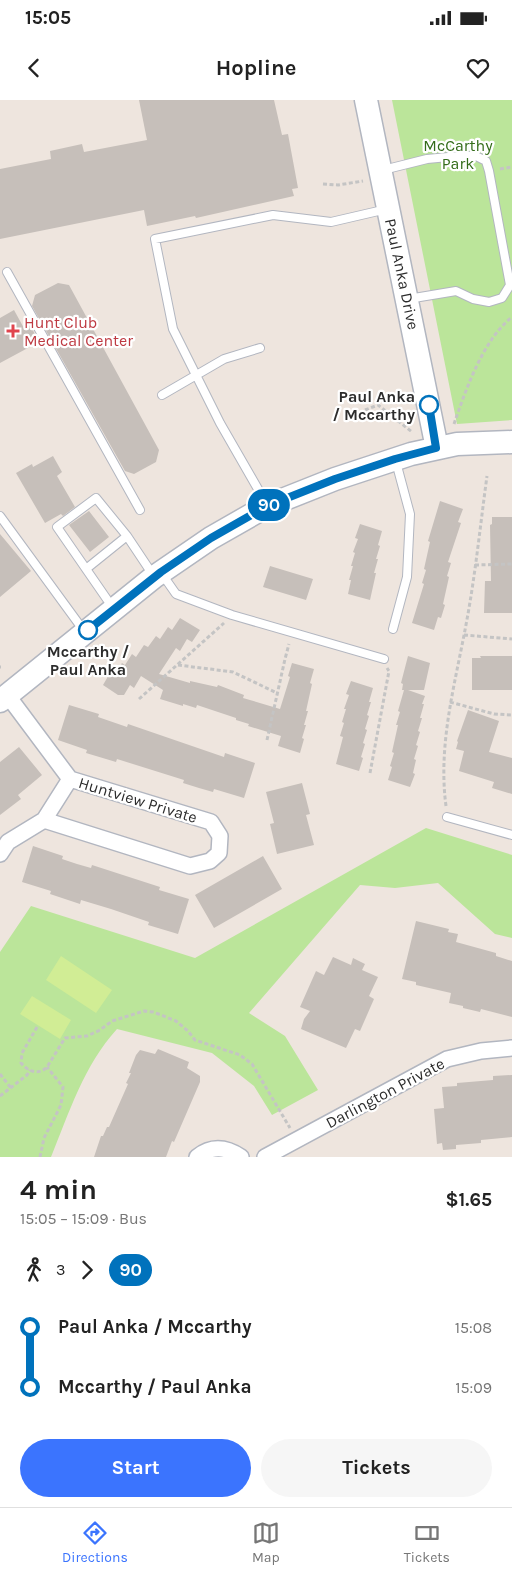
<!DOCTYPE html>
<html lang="en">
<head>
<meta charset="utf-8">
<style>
	body { margin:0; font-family:Karla,sans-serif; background:#f6f6f6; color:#222; height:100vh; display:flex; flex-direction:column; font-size:19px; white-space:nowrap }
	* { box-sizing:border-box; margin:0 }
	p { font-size:16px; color:#767676 }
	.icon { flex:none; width:28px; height:28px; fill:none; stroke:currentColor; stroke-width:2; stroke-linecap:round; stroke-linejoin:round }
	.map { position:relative; height:1057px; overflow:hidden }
	.panel { display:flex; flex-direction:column; background:#fff; flex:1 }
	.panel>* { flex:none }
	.badge { padding:0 10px; border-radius:16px; font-size:18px; line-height:32px }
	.map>.badge { position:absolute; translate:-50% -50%; box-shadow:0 0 0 2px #fff }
	.legs { display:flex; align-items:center; gap:8px; height:55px; padding:0 20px; font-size:16px }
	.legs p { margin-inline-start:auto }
	.summary { display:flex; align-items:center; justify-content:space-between; height:85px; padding:0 20px }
	h1 { font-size:28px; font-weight:700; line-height:38px }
	.primary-button { display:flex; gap:10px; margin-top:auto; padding:10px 20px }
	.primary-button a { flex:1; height:58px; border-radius:30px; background:#3b74fe; color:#fff; font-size:20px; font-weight:700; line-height:58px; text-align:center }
	.primary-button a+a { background:#f6f6f6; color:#222 }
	ul { padding:0 20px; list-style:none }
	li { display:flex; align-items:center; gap:18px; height:60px; font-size:19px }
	li i { display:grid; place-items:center; width:8px; height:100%; margin:0 6px; background:currentColor }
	li i::after { content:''; width:12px; height:12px; margin:-6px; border:4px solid; border-radius:50%; background:#fff }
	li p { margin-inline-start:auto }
	li:first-child i { background:linear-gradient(#0000 50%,currentColor 0) }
	li:last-child i { background:linear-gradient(currentColor 50%,#0000 0) }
	.status { display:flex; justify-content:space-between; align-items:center; height:35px; padding:0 25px; background:#fff; direction:ltr }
	.status svg { height:14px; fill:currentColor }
	header { display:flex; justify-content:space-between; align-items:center; height:65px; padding:0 20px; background:#fff; font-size:22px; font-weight:700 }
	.tab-bar { display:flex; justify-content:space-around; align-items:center; height:70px; border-top:1px solid #e0e0e0; background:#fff; font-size:14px; color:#767676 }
	.tab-bar a { display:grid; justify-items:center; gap:2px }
	.tab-bar .on { color:#3b74fe }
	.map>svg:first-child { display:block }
	.green { fill:#bbe59a }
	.pitch { fill:#d1ed95 }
	.building { fill:#c6bfba }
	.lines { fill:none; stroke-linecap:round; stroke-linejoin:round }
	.lane-casing { stroke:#b2b6c0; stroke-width:10 }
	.street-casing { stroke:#b2b6c0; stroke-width:18 }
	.secondary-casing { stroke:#b2b6c0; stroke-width:25 }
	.path { stroke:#c4c4c4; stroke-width:3; stroke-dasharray:4 2.5; stroke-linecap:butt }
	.lane { stroke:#fff; stroke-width:8 }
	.street { stroke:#fff; stroke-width:15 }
	.secondary { stroke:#fff; stroke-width:22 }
	.line-1-casing { stroke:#fff; stroke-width:11 }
	.line-1 { stroke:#0072bc; stroke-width:8 }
	.health-dot { fill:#e0444e; stroke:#fff; stroke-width:2 }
	.stop-1-dot { fill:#fff; stroke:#0072bc; stroke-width:2.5 }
	.labels { text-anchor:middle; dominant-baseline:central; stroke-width:4.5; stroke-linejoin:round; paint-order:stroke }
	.park-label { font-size:16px; fill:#336c19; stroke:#fff }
	.street-label { font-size:16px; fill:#2c2c2c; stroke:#fff }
	.health-label { font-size:16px; fill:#be3a42; stroke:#fff; text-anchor:start }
	.stop-label { font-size:16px; font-weight:bold; fill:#2c2c2c; stroke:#fff; text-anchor:end }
</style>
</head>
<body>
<div class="status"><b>15:05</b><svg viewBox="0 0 49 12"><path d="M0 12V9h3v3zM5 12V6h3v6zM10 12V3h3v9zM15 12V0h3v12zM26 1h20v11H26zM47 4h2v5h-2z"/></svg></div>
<header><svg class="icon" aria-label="back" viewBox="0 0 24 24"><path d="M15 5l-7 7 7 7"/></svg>Hopline<svg class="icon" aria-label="heart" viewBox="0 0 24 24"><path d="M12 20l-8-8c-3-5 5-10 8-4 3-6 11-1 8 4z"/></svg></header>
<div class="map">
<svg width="512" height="1057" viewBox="0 0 512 1057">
	<rect width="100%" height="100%" fill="#eee5de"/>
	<path class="green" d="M392,0H512V320L457,324Z
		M426,728L512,755V838L495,834L438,783L395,788L360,785L249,913L285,936L318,990L272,1015L254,986L212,953L117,929C84,965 69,1013 51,1057H0V852L31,806L195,858Z"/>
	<path class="pitch" d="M61,856L112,890L96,913L46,880Z
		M32,896L71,920L60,939L20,914Z"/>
	<path class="building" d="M139,0H274L282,35L288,34L298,88L292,89L294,96L196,118L195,116L147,126L144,110L0,139V69L51,59L50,51L82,44L84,52L147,40Z
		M58,183L69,185L159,350L156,362L134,374L125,371L32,206L35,195Z
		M14,210L25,230L28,221L39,242L0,263V218Z
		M53,356L62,372L57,376L75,407L63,416L61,414L45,423L16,373L32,364L33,367Z
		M440,401L463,409L458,422L461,423L448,462L451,463L447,476L449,477L443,504L445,505L441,518L438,517L434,530L412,523L424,484L422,483L426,470L424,469L430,442L428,441Z
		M89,411L109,437L90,452L69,425Z
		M492,417H512V513H484L485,481H491L490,425L492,424Z
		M360,424L382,431L378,445L380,446L376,459H378L374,473H376L370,500L348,494L351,480H349L353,466H351L355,453L353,452L358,439L355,438Z
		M0,434L31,471L0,497Z
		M270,466L313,479L306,500L263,487Z
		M180,518L200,530L192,542L187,539L180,551L176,548L159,574L190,583V581L217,587L218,585L244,595L243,598L280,609L290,577L288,576L292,563L314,569L310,583L312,584L306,611H308L304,625H306L302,638L304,639L300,653L278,646L281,636L248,626L249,624L236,620V618L197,605L196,608L183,604V606L160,599L163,590L141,576L134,588L130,585L124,595H118L103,585L110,573L114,575L122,563L125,565L132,554L136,557L144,545L148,547L156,536L160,539L168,527L172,530Z
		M408,556L430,563L424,590H408L425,596L422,604H424L420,618H422L418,631L420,632L416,645L418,646L414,659L416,660L413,673L415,674L410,687L388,680L392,667L390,666L394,653L392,652L398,625H396L400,612L398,611L404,590H402L403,584L401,583Z
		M480,556H512V590H472V558H481Z
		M351,581L373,588L369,602H371L367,615L369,616L365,629L367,630L363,643L365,644L361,657L363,658L359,671L336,664L343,637L340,636L344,623L342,622L346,609H344L349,595L346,594Z
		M69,605L99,614L98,617L127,627L128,624L224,657L225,653L255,663L244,698L214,689L213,692L199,688L183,683L184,680L117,659L116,662L86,653L87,650L58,640Z
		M468,610L499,621L489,652L512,658V694L492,688L494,682L459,671L464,651L456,649L458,642L457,641Z
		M19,647L42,675L18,695L21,699L0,715V662Z
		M302,683L310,714L306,715L314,745L277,754L270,724L274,723L266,692Z
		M33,746L63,756L62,759L77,764L91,768L92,765L160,787L159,790L189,799L178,834L148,825L149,822L111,809L81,800L80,804L50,794L51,791L22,782Z
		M263,756L282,789L214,828L195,795Z
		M416,821L449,829L448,832L458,834L456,842L496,853V856L512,861V917L481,909L480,912L463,908V906L449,903L451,893L416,885V882L402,879Z
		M333,857L351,865L353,858L365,864L362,870L378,877L369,896L374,899L360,931L355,929L346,948L301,929L304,919L310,911L300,907L316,871L324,875Z
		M158,949L189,962L187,968L200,976V982L174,1042L172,1041L166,1057H94L101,1036H103L107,1027H109L128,984L126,983L131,973H129L136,955L140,950L155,954Z
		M512,975V1037L481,1040V1043L456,1045V1049L443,1050L442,1043L437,1044L434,1009L444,1008L442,987L457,986V983L493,980V976Z"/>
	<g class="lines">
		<g class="lane-casing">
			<path id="lane" d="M383,70L427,59L459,56H476L486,61L489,71L510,185L502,198L489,202L473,199L456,191L408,199
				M7,172L140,410
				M162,295L224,259L260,248
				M266,403L220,323L173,229L155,139L273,115L331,122L387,109
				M0,416L84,531
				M86,469L127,436
				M162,474L176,494L232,515L384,559
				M113,508L57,427L96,398L127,436L153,475
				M393,529L407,477L410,414L396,362
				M447,717L512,735"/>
		</g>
		<g class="street-casing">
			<path id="street" d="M8,596L70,679L211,722L220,736L219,753L210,761L190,766L44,720
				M0,754L8,742L44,720L70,679
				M197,1057C212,1045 226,1047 241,1057
				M265,1057L447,959L481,951L512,948"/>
		</g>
		<g class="secondary-casing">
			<path id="secondary" d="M366,0L437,348
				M0,601L154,477L211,438L267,406L335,379L411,354L457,344L512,342"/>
		</g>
		<path class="path" d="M500,69L512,67
			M323,84L338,85L363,81
			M365,310L378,305L412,332
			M454,324C466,289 483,240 512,217
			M475,465L512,464
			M464,535L512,539
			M178,565L233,572L277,593
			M0,567H1
			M139,599L224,523
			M450,602L494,614L512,615
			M267,640L285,559L289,544
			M370,673L389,571L387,568
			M446,706C438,646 454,588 465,530C475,479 480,427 487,376
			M37,927L22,953L21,963C28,971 38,976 47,967L65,938L87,936L100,930L112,921L144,911L153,912L161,915L176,921L188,931L195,940L240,955L252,964L290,1028
			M0,974L11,988
			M0,996L27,975L30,970
			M40,1057L44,1038L61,1005L63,987L47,967"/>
		<use href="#lane" class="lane"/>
		<use href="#street" class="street"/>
		<use href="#secondary" class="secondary"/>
	</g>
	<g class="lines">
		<g class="line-1-casing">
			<path id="line-1" d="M88,530L161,472L211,438L267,406L335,379L395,359L436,348L429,305"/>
		</g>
		<use href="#line-1" class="line-1"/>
	</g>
	<path class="health-dot" d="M10.5 223.5h5v5h5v5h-5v5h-5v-5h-5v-5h5z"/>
	<g class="stop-1-dot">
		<circle cx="429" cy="305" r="9"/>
		<circle cx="88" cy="530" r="9"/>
	</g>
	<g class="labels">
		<g class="park-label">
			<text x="458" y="45">McCarthy<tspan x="458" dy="18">Park</tspan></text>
		</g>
		<g class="street-label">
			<text transform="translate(402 174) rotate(78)">Paul Anka Drive</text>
			<text transform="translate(138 700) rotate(17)">Huntview Private</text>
			<text transform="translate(385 993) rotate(-28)">Darlington Private</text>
		</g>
		<g class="health-label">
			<text x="24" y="222">Hunt Club<tspan x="24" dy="18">Medical Center</tspan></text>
		</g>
		<g class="stop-label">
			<text x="415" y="296">Paul Anka<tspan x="415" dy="18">/ Mccarthy</tspan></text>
			<text x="88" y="551" text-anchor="middle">Mccarthy /<tspan x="88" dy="18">Paul Anka</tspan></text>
		</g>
	</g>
</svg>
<b class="badge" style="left:269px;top:405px;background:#0072bc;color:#fff">90</b>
</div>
<section class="panel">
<div class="summary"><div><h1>4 min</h1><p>15:05 – 15:09 · Bus</p></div><b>$1.65</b></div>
<div class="legs"><svg class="icon" aria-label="walk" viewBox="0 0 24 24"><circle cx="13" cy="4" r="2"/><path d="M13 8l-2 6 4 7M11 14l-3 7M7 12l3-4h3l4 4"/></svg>3<svg class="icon" aria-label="forward" viewBox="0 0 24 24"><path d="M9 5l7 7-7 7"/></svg><b class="badge" style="background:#0072bc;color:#fff">90</b></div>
<ul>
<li><i style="color:#0072bc"></i><b>Paul Anka / Mccarthy</b><p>15:08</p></li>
<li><i style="color:#0072bc"></i><b>Mccarthy / Paul Anka</b><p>15:09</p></li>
</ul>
<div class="primary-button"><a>Start</a><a>Tickets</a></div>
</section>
<nav class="tab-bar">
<a class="on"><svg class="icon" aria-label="directions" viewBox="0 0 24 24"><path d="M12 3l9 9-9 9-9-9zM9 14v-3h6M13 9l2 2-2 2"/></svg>Directions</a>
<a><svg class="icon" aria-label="map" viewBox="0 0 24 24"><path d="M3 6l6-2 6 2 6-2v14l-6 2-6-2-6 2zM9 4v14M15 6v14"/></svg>Map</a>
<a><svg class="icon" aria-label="tickets" viewBox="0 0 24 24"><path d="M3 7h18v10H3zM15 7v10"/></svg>Tickets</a>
</nav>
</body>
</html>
